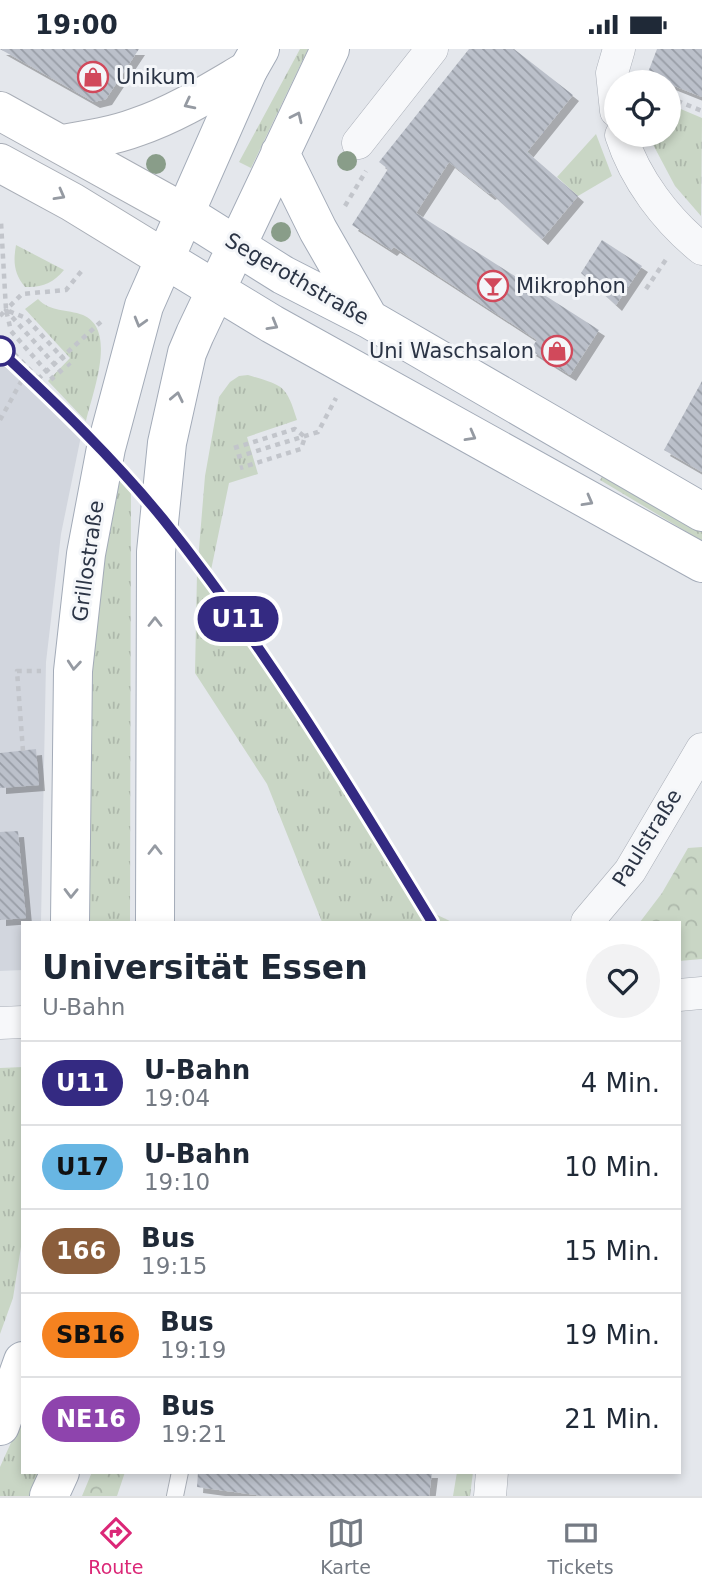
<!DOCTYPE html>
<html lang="de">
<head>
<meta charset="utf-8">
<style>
	body { margin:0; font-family:"DejaVu Sans",sans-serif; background:#f2f2f3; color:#1f2937; height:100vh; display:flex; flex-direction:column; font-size:26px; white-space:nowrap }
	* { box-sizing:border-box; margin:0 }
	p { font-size:23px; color:#747a83 }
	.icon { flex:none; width:38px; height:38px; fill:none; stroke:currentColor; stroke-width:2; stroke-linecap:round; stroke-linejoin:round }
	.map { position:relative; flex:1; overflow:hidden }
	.drawer { position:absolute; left:21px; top:872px; width:660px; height:553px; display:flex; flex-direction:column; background:#fff; border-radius:0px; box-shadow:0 4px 10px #0003 }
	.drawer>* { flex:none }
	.badge { padding:0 14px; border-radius:23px; font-size:24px; line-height:46px }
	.buttons { position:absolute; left:604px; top:21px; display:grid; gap:14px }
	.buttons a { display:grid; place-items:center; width:77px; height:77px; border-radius:50%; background:#fff; box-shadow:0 4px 10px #0003; font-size:35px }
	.map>.badge { position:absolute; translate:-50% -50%; box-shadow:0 0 0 4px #fff }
	.round { display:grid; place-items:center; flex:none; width:74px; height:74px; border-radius:37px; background:#f2f2f3 }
	.head { display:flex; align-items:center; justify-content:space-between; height:119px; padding:0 21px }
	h1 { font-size:33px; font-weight:700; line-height:52px }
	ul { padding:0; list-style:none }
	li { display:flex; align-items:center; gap:21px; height:84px; padding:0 21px; border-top:2px solid #e0e1e3 }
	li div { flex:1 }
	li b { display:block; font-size:26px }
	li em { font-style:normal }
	li .badge { min-width:77px; font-weight:700; text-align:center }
	.status { display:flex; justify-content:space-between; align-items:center; height:49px; padding:0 35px; background:#fff; direction:ltr }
	.status svg { height:19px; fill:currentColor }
	.menu { display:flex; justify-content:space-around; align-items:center; height:98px; border-top:2px solid #e0e1e3; background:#fff; font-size:19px; color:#747a83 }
	.menu a { display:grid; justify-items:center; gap:4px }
	.menu .current { color:#db2777 }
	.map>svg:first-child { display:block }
	.built { fill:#d2d6de }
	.grass { fill:url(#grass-tufts) }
	.forest { fill:url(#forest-crowns) }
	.building { fill:url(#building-back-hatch); filter:url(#shadow) }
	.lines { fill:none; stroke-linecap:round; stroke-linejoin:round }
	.service-casing { stroke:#a9aeb7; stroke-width:18 }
	.minor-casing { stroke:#a9aeb7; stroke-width:33 }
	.secondary-casing { stroke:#a9aeb7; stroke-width:40 }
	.primary-casing { stroke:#a3abb8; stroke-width:40 }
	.path { stroke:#c2c5cb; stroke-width:4.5; stroke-dasharray:5 5; stroke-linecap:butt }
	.service { stroke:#f7f8fa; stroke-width:16 }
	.minor { stroke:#f7f8fa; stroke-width:32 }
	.secondary { stroke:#fff; stroke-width:38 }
	.primary { stroke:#fff; stroke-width:38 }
	.tree { fill:#899d89 }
	.oneway { stroke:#959aa2 }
	.line-casing { stroke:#fff; stroke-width:16 }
	.line { stroke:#342a82; stroke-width:10 }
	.stop-dot { fill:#fff; stroke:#342a82; stroke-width:3.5 }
	.labels { text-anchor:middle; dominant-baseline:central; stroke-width:6; stroke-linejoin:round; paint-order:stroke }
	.poi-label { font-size:21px; fill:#2b3445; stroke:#f4f6f9; text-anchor:start }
	.street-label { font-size:21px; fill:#2b3445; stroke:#f4f6f9 }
</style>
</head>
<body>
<div class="status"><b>19:00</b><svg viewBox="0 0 49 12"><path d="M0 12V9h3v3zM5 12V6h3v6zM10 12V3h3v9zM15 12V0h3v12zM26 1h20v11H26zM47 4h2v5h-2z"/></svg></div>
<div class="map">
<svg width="702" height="1447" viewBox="0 0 702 1447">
	<defs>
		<pattern id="grass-tufts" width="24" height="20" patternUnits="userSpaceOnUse" patternTransform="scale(1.75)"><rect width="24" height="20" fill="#c9d6c5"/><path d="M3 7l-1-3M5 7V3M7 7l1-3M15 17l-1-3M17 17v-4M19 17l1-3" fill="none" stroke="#adb8ab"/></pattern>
		<pattern id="forest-crowns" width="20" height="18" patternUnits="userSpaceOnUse" patternTransform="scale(1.75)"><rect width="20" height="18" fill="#c9d6c5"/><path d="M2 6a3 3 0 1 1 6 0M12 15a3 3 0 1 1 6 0" fill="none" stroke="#adb8ab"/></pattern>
		<pattern id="building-back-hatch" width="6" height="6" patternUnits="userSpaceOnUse" patternTransform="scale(1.75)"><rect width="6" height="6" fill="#bbc0ca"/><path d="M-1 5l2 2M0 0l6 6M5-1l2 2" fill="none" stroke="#989da6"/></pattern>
		<filter id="shadow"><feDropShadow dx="6" dy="6" stdDeviation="0" flood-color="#0004"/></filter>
	</defs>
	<rect width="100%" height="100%" fill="#e4e7ec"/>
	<path class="built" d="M0,302L81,387L61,485L46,613L41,873H23V921L0,922Z"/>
	<path class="grass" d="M300,0H308L251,119L239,113Z
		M669,55L702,69L701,167L675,137L648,86H668Z
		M596,85L612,127L578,147L557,128Z
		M16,196L64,221C53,234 42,239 25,238C14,225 13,213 16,196Z
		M38,250C50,263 67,260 83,266C118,281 92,345 86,372L48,332L70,309L25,260Z
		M248,326C283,337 286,335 297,371L247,388L258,425L229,434L210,526L228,546L280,623L429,862L452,873H322L267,735L195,624L197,524L205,427L219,348L230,333L239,327Z
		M119,423L131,424L130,873H88L91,651L96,564Z
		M602,428L656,452L702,478V492L600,431Z
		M23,1018V1185L13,1249L0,1285V1019Z
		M23,1367V1423H42L32,1447H0V1418Z
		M457,1423H473L470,1447H453Z"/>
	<path class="forest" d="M702,798V910L679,912V873H640L662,844L688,799Z
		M92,1423H125L117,1447H82Z"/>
	<path class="building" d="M0,0H139L106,50L94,53Z
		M469,0H514L573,46L527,103L578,147L542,190L491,144L489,145L449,113L416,164L599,281L570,326L530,301L537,291L394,198L391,201L352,176L388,120L379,113Z
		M657,0H702V48L647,26Z
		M602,191L642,217L616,256L581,224Z
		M702,332V423L664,401Z
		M36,700L39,736L0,739V704Z
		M18,782L26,869L0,871V783Z
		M198,1423H432L429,1447H263L197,1438Z"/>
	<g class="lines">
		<g class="service-casing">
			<path id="service" d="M175,1447L180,1423"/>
		</g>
		<g class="minor-casing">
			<path id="minor" d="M616,62L612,24L619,0
				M621,86C635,130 666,171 702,200
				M358,94L432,0
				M587,873L630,822L702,700
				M679,946L702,944
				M0,974L23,973
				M490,1447L492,1423"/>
		</g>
		<g class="secondary-casing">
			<path id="secondary" d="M0,62L186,165
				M62,95C87,91 113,87 137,78C176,65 212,42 248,21
				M0,114L72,153L165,210"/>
		</g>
		<g class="primary-casing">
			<path id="primary" d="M280,104L318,181L369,270
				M186,165L283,226L369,270L702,463
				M165,210L272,275L702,514
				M70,873L73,622L86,505L106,399L144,257L248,21L260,0
				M155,873L156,503L167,394L187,304L195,285L330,0
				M0,1377L23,1312
				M49,1447L60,1423"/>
		</g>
		<path class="path" d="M668,48L702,62
			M345,157L366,122
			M646,240L667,209
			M0,267L6,261L1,173
			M0,290L79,372
			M62,324L6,261L22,245L66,241L84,219
			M38,330L104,270
			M54,331L11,282L6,261L26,269L70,317
			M0,371L28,320
			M234,399L295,380L305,388L301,400L240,419
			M237,408L318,383L336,349
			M23,702L17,622H41"/>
		<use href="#service" class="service"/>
		<use href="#minor" class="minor"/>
		<use href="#secondary" class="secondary"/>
		<use href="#primary" class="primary"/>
	</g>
	<g class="tree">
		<circle cx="347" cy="112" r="10"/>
		<circle cx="156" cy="115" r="10"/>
		<circle cx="281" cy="183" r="10"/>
	</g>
	<defs><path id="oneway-chevron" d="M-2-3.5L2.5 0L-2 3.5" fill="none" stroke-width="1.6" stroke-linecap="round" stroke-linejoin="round" transform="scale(1.75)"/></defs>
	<g class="oneway">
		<use href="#oneway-chevron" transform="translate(189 55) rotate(153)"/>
		<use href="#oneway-chevron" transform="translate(297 68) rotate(-65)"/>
		<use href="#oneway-chevron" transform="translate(60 146) rotate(29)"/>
		<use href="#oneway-chevron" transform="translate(140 273) rotate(106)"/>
		<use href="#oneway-chevron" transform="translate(273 276) rotate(30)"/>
		<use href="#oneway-chevron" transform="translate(177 348) rotate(-78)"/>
		<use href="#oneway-chevron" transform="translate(471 387) rotate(29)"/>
		<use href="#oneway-chevron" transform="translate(588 452) rotate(29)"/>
		<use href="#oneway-chevron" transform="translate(155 573) rotate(-90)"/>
		<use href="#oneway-chevron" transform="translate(74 616) rotate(95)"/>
		<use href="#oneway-chevron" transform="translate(155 801) rotate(-90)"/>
		<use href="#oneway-chevron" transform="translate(71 844) rotate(91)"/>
	</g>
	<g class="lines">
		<g class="line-casing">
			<path id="line" d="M0,302C57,355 114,410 163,470C264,596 348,735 432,873"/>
		</g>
		<use href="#line" class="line"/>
	</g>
	<defs>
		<g id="shop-ring" transform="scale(1.575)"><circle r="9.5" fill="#f4f6f9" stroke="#d1495b" stroke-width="1.5"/><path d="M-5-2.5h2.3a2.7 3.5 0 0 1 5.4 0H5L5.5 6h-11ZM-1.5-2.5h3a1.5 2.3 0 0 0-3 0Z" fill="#d1495b"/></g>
		<g id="bar-ring" transform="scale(1.575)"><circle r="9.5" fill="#f4f6f9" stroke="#d1495b" stroke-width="1.5"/><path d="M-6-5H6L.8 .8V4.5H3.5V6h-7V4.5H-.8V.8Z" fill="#d1495b"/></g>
	</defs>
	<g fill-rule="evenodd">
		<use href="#shop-ring" x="93" y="28"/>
		<use href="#bar-ring" x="493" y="237"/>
		<use href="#shop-ring" x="557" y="302"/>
	</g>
	<circle class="stop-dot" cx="0" cy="302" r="14"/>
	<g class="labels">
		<g class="poi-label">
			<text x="116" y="28">Unikum</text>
			<text x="516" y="237">Mikrophon</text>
			<text x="534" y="302" text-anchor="end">Uni Waschsalon</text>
		</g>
		<g class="street-label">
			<text transform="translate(297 230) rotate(30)">Segerothstraße</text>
			<text transform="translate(88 512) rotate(-82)">Grillostraße</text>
			<text transform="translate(647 789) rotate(-58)">Paulstraße</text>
		</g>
	</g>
</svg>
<div class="buttons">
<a><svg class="icon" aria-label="locate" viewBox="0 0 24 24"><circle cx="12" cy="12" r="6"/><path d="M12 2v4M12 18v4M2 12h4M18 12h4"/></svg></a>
</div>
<b class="badge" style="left:238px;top:570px;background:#342a82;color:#fff">U11</b>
<section class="drawer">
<div class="head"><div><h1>Universität Essen</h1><p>U-Bahn</p></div><a class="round"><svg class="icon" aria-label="heart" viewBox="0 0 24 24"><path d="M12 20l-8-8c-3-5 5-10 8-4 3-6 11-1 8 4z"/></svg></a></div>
<ul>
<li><span class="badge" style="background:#342a82;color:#fff">U11</span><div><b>U-Bahn</b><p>19:04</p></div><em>4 Min.</em></li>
<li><span class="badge" style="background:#68b6e3;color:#111">U17</span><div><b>U-Bahn</b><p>19:10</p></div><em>10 Min.</em></li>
<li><span class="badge" style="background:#8b5e3c;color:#fff">166</span><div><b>Bus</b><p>19:15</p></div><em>15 Min.</em></li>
<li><span class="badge" style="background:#f58220;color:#111">SB16</span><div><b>Bus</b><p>19:19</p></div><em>19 Min.</em></li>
<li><span class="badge" style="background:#8e44ad;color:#fff">NE16</span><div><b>Bus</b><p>19:21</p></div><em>21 Min.</em></li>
</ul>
</section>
</div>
<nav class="menu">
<a class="current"><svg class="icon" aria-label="directions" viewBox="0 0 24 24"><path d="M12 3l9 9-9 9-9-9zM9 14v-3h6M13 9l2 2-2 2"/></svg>Route</a>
<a><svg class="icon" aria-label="map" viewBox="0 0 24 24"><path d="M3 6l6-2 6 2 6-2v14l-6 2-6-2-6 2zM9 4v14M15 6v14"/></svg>Karte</a>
<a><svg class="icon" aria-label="tickets" viewBox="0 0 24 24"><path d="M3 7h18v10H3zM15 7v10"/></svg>Tickets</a>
</nav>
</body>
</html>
